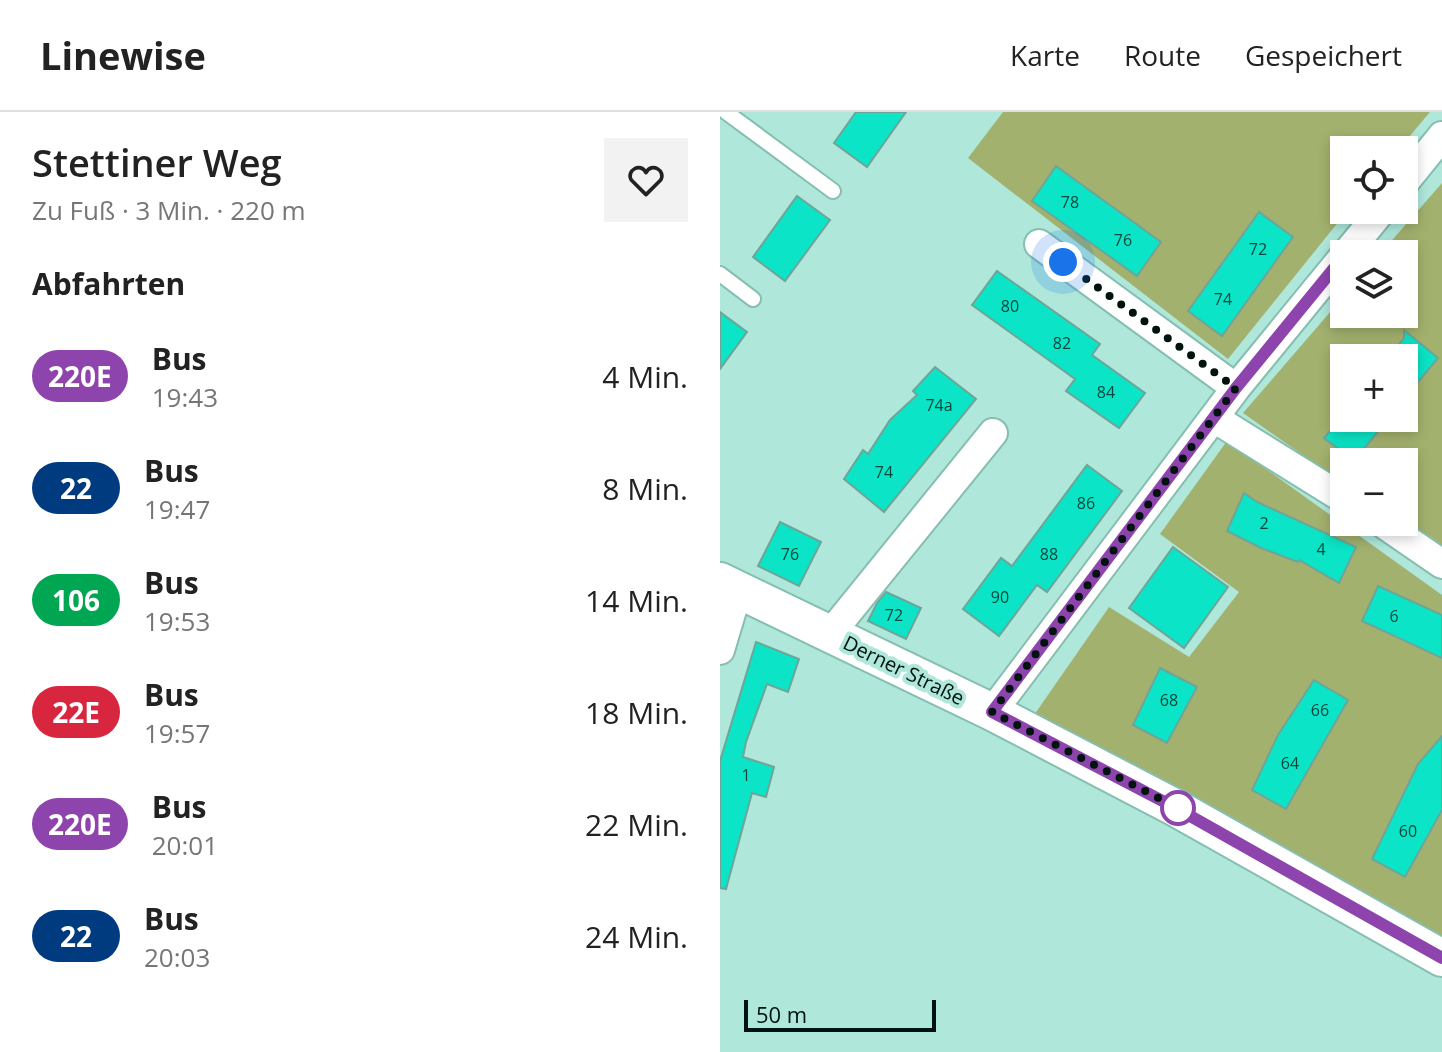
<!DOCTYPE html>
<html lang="de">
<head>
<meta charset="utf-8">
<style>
	body { margin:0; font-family:"Open Sans",sans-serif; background:#f2f2f2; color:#222; height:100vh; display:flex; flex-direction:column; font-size:30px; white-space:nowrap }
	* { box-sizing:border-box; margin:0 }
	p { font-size:26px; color:#767676 }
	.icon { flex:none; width:44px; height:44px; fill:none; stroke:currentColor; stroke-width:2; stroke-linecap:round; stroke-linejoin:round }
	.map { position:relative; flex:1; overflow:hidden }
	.details { display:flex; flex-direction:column; background:#fff; width:720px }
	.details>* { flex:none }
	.badge { padding:0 16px; border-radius:26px; font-size:28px; line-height:52px }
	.controls { position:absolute; left:610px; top:24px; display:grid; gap:16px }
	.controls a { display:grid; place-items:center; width:88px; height:88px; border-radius:0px; background:#fff; box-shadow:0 4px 12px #0003; font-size:40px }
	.scale { position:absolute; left:24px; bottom:20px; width:192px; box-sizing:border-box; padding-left:8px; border:4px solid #00130f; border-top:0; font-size:22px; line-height:28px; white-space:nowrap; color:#00130f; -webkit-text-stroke:6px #afe8db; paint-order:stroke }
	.you { position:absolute; width:40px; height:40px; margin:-20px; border:6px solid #fff; border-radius:50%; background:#1a73e8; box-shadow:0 0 0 12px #1a73e833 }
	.map>.badge { position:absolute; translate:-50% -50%; box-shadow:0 0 0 4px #fff }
	h2 { padding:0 32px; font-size:30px; line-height:72px }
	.round { display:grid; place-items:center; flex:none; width:84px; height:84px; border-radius:0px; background:#f2f2f2 }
	.head { display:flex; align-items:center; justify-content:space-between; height:136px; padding:0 32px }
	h1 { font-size:38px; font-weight:600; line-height:60px }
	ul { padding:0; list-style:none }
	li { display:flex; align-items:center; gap:24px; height:112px; padding:0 32px }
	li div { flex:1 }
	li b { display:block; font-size:30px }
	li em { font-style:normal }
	li .badge { min-width:88px; font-weight:700; text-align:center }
	header { display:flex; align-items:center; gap:48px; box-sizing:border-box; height:112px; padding:0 40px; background:#fff; border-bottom:2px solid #e0e0e0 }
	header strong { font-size:38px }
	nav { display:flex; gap:44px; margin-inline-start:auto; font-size:28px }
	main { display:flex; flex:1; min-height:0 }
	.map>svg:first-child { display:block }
	.green { fill:#a3b16e; fill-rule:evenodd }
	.building { fill:#0be4c6; stroke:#6da599; stroke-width:2 }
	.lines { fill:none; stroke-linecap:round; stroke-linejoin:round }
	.service-casing { stroke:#86beb1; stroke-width:18 }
	.minor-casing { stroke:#86beb1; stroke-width:32 }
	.tertiary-casing { stroke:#86beb1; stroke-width:40 }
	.service { stroke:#fff; stroke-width:14 }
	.minor { stroke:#fff; stroke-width:28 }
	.tertiary { stroke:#fff; stroke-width:36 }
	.line-casing { stroke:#fff; stroke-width:18 }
	.line { stroke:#8e44ad; stroke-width:12 }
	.walk { stroke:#00130f; stroke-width:8; stroke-dasharray:0 14.4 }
	.stop-dot { fill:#fff; stroke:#8e44ad; stroke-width:4 }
	.labels { text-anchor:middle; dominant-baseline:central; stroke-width:8; stroke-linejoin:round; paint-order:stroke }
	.number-label { font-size:16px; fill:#03473d }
	.street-label { font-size:20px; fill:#00130f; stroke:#afe8db }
</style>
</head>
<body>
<header>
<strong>Linewise</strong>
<nav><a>Karte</a><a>Route</a><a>Gespeichert</a></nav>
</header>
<main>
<section class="details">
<div class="head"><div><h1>Stettiner Weg</h1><p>Zu Fuß · 3 Min. · 220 m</p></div><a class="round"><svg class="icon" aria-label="heart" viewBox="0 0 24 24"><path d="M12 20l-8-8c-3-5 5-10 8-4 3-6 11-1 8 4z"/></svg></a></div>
<h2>Abfahrten</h2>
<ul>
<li><span class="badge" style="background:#8e44ad;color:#fff">220E</span><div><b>Bus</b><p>19:43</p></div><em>4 Min.</em></li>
<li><span class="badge" style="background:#003b80;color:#fff">22</span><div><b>Bus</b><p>19:47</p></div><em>8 Min.</em></li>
<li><span class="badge" style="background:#00a651;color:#fff">106</span><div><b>Bus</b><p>19:53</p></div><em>14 Min.</em></li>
<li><span class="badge" style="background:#d7263d;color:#fff">22E</span><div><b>Bus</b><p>19:57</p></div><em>18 Min.</em></li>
<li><span class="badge" style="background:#8e44ad;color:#fff">220E</span><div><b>Bus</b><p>20:01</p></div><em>22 Min.</em></li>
<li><span class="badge" style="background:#003b80;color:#fff">22</span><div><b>Bus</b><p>20:03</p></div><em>24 Min.</em></li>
</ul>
</section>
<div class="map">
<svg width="722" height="940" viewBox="0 0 722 940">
	<rect width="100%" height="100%" fill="#afe8db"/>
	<path class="green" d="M283,0H710L678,38H624V98H628L508,247L248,46Z
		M722,71V440L684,410V350H624V372L523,301L624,184V202H684V142H660ZM624,246H684V306H624Z
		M507,329L722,483V829L312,606L389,495L469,545L519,480L440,422Z"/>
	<path class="building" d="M136,0H186L147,55L114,31Z
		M336,54L441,130L417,164L312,89Z
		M77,84L110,108L65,169L33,145Z
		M539,100L573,125L502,224L468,199Z
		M277,159L380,232L372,243L425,281L399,316L346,279L355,267L252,193Z
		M0,200L27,220L0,257Z
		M684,218L718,246L684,287V246H668L684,226Z
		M215,255L256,287L164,400L124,367L143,338L148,342L170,308L197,283L193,279Z
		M621,306H669L634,349L604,326Z
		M367,353L402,379L327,480L317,473L279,524L243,497L281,446L292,454Z
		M524,381L537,390L636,435L619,471L579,448L578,450L541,436L507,419Z
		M60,410L101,430L79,474L38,454Z
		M453,435L508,475L464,536L409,496Z
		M658,474L722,503V546L642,509Z
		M166,480L201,496L186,527L148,509L157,491Z
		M36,530L79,547L68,580L47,572L26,630L23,645L54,655L46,685L32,681L6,777L0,776V649Z
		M440,556L477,575L447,631L413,613Z
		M594,568L628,588L566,697L532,678L558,623Z
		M722,624V698L685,765L652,747L698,652Z"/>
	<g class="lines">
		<g class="service-casing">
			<path id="service" d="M6,0L113,79
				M0,162L33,187"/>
		</g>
		<g class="minor-casing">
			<path id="minor" d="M684,71L722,24
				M319,132L516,276
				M626,142L662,98
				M494,306L624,387
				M661,410L722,452
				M110,522L273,321
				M0,538L18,478
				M272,600L516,276L624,144"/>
		</g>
		<g class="tertiary-casing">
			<path id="tertiary" d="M0,469L272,600L456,696L722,846"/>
		</g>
		<use href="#service" class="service"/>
		<use href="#minor" class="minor"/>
		<use href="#tertiary" class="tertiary"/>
	</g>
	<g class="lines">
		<g class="line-casing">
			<path id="line" d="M624,144L516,276L272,600L456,696L722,846"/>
		</g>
		<use href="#line" class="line"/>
		<path class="walk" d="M343,150L516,276L272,600L458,696"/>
	</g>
	<circle class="stop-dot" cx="458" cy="696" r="16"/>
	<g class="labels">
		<g class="number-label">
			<text x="350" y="90">78</text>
			<text x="403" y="128">76</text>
			<text x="538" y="137">72</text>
			<text x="503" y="187">74</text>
			<text x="290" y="194">80</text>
			<text x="342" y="231">82</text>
			<text x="386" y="280">84</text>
			<text x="219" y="293">74a</text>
			<text x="164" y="360">74</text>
			<text x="366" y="391">86</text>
			<text x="544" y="411">2</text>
			<text x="601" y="437">4</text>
			<text x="70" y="442">76</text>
			<text x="329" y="442">88</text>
			<text x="280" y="485">90</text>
			<text x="174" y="503">72</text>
			<text x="674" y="504">6</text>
			<text x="449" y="588">68</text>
			<text x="600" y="598">66</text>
			<text x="570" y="651">64</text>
			<text x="26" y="663">1</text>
			<text x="688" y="719">60</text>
		</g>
		<g class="street-label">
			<text transform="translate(184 558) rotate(26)">Derner Straße</text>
		</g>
	</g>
</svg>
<div class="controls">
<a><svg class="icon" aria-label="locate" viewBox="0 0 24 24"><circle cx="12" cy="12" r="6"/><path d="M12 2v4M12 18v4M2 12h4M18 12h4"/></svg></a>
<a><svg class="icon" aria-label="layers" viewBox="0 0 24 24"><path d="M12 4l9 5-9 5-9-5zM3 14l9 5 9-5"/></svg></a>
<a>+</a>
<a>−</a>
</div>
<div class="scale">50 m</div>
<div class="you" style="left:343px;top:150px"></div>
</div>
</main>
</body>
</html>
